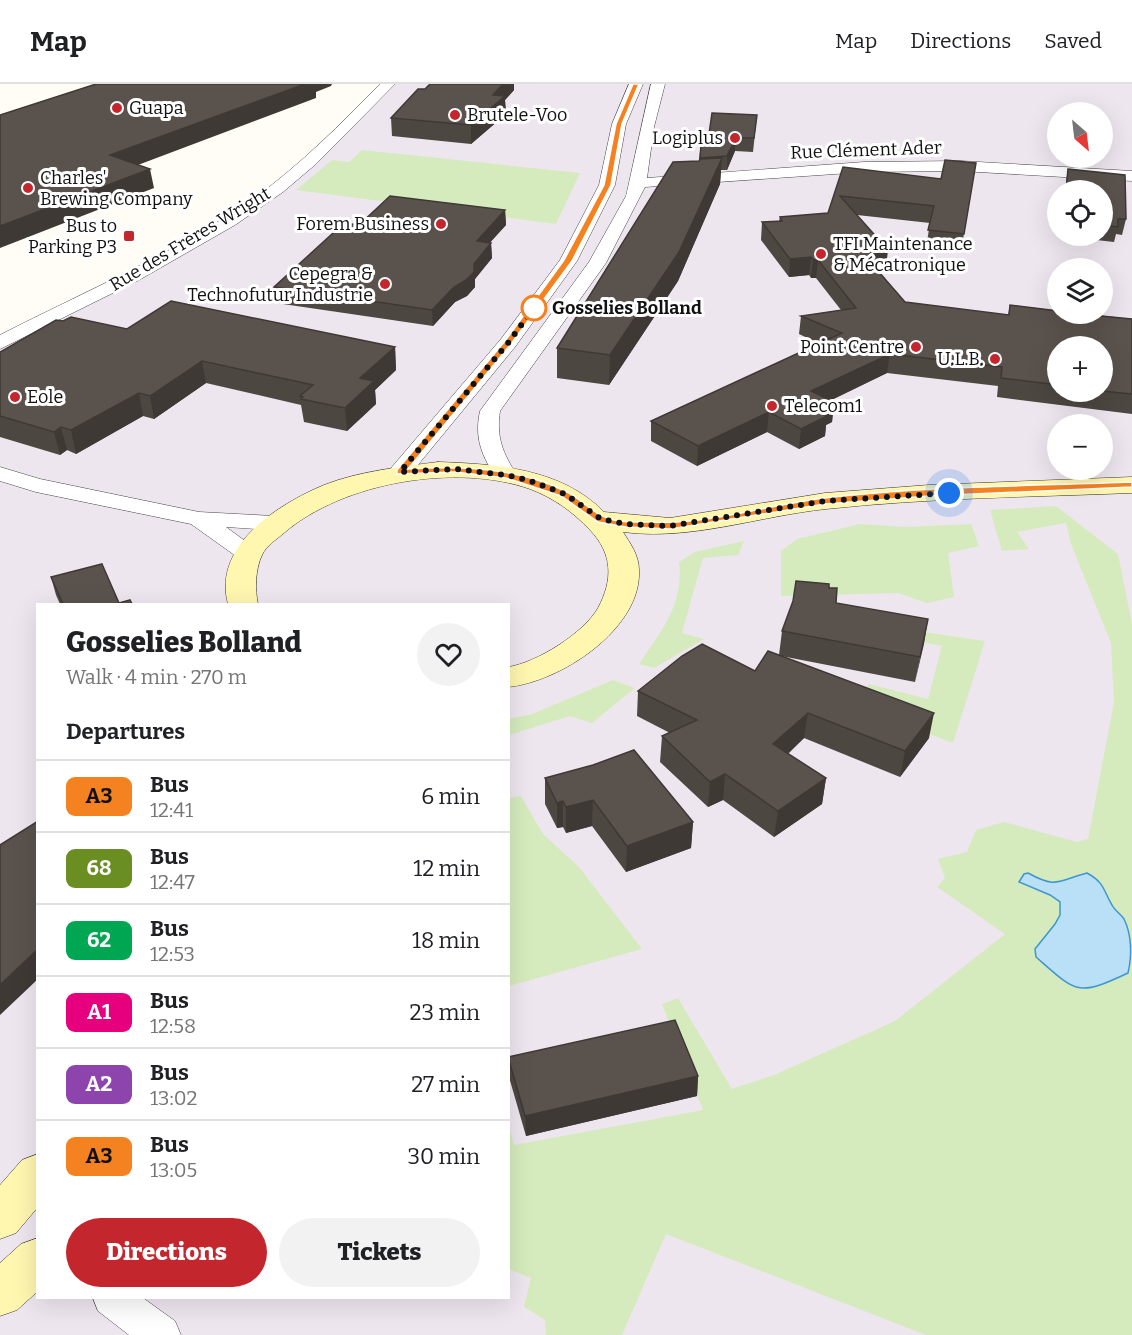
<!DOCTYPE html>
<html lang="en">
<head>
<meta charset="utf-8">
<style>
	body { margin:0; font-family:Bitter,serif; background:#f2f2f2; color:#202124; height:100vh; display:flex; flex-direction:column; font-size:22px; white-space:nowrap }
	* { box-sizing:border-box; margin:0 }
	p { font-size:20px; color:#757577 }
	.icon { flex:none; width:33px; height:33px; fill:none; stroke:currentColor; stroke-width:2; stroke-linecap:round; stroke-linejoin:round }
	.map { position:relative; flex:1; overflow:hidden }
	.details { position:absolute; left:36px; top:519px; width:474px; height:696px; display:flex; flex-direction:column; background:#fff; border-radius:0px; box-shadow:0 6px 24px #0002 }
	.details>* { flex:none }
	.badge { padding:0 12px; border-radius:9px; font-size:21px; line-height:39px }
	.needle { width:39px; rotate:152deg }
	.fabs { position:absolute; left:1047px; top:18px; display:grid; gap:12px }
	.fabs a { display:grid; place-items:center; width:66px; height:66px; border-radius:50%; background:#fff; box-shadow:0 6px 24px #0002; font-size:30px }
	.you { position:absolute; width:30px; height:30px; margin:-15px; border:4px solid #fff; border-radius:50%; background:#1a73e8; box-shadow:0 0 0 9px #1a73e833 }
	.map>.badge { position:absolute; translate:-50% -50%; box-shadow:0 0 0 3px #fff }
	h2 { padding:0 30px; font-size:22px; line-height:54px }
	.round { display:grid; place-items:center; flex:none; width:63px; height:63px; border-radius:32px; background:#f2f2f2 }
	.head { display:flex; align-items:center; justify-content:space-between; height:102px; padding:0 30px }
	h1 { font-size:28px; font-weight:800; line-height:45px }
	.primary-button { display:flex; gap:12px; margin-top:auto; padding:12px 30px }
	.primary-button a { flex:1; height:69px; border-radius:36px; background:#c4262e; color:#fff; font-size:24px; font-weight:800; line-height:69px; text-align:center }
	.primary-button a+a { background:#f2f2f2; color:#202124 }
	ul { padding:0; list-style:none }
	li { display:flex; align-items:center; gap:18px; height:72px; padding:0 30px; border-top:2px solid #e0e0e0 }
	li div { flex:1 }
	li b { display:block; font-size:22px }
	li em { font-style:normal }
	li .badge { min-width:66px; font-weight:700; text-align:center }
	header { display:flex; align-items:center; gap:36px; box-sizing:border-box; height:84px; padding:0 30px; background:#fff; border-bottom:2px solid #e0e0e0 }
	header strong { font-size:28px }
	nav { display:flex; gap:33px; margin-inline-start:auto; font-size:21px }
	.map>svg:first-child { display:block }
	.industrial { fill:#eee6ef; fill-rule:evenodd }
	.green { fill:#d5ebbd }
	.water { fill:#b9e0f7; stroke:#3f96cf; stroke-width:1.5 }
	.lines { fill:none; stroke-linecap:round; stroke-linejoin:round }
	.street-casing { stroke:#444; stroke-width:1 }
	.secondary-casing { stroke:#333; stroke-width:1 }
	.street { fill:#fff; fill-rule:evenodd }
	.secondary { fill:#fff6b0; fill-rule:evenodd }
	.wall { fill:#4d4742; fill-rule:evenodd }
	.shaded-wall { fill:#3f3936 }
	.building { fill:#5a524d; stroke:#3f3936; stroke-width:1.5 }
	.line { fill:#f58220; stroke:#fff; stroke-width:1.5 }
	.walk { stroke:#111; stroke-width:6; stroke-dasharray:0 10.8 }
	.poi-dot { fill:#c4262e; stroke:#fff; stroke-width:2 }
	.stop-dot { fill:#fff; stroke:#f58220; stroke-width:3 }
	.labels { text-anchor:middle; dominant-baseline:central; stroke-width:6; stroke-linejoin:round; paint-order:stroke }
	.far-poi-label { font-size:18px; fill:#111; stroke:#fff; text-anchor:start }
	.far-street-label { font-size:18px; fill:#111; stroke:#fff }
	.far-stop-label { font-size:18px; font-weight:bold; fill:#111; stroke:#fff; text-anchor:start }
</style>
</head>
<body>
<header>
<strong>Map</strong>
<nav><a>Map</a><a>Directions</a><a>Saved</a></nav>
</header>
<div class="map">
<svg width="1132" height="1251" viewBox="0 0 1132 1251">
	<rect width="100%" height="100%" fill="#fffdf5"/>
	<path class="industrial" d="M388,0H1132V1251H0V262L260,117ZM1058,28H1102V74H1058ZM1058,106H1102V152H1058ZM1058,184H1102V230H1058ZM1058,262H1102V308H1058ZM1058,340H1102V386H1058ZM38,520H508V1214H38Z"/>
	<path class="green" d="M362,66L580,89L556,140L296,106L332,76L349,78Z
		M1056,422L1118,470L1132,540V1251H926L666,1150L622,1251H546L545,1236L524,1223L531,1194L509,1185L508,1039L514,1061L703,1026L662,920L678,914L732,1005L774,991L895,937L1005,850L937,803L945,794L938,775L967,768L976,746L1004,738L1077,758L1088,755L1114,618L1111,559L1071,460L1066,439L1017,448L1029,465L1002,467L990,426Z
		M860,440L905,443L971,440L979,462L948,469L954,513L927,519L898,509L781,512V467L797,455Z
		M744,457L738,471L703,474L682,549L704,555L654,584L639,580C661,547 684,521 679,478L695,468Z
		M883,542L985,557L953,659L856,622L869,600L928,615L942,562L863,547Z
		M613,596L635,604L592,639L570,632L509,651V635L532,630Z
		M521,712L543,750L579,783L642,865L509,902V714Z"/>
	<path class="water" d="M1028,789C1057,805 1057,797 1087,789C1105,799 1103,806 1112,821C1115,827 1121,830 1124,835C1132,851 1132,872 1128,889C1077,913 1077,909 1036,873L1035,865L1055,840L1060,831V818L1050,811L1019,798L1024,790Z"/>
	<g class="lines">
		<g class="street-casing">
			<path id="street" d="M380,0H395L316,80L283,108L235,141L139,196L0,265V251C86,207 176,169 256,113C301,80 341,40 380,0Z
				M629,0H643L626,40L615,101L577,177L515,263L408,393L400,395L392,393L389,388L392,383L501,255L560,176L599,101L612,40Z
				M651,0H665L654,43L647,94L864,78L961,77L1132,87V97L961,87L864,88L645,103L606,179L500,327C496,353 503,370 517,391L514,396L506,398L498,396C482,373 474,355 480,327L589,178L626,112Z
				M0,383L40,395L199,428L274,432L282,434L286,439L282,444L274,446L226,443L256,465L260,470L256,475L248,477L240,475L191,440L36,408L0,397Z
				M93,1214H143L175,1237L181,1251H129L98,1227Z"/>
		</g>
		<g class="secondary-casing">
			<path id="secondary" d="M438,378C496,380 561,384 604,428L670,434L825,409L929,401L1132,393V409C1030,413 928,414 826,425C759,432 691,457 623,448C630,459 639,471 639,486C642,545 560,598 508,603V583C536,579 584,549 598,524C613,496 613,470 590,446C573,428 554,414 530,405C457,379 343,398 284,449C277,455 266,462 262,471C255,486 255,506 258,520H228C212,461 279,420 324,401C360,387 400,383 438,378Z
				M38,1070V1123L16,1149L0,1155V1101L22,1076Z
				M38,1154V1207L17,1226L0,1232V1179L21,1160Z"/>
		</g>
		<use href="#street" class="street"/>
		<use href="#secondary" class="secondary"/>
	</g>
	<path class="wall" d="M430,0H514V6L505,16L506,30L471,60L392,52L391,34L425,5Z
		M757,31L753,68L735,67L727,86H721L720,100L678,197L609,301L557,294V264L699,77L702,49L709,50Z
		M976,79L961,167L926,164L930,139L857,131L886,184L877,185L905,218L1008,231L1010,221L1132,235V330L997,313L998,302L887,289L831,316L834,318L832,338L826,341L825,352L799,365L767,348L697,382L651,357V337L820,260L799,250L801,232L841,226L816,194H811L809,191L789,193L761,156L762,138L779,137L780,133L828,129L843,83L941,95ZM1058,262H1102V308H1058Z
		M1068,85L1125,91L1126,135L1122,151L1116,150L1114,158L1061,152H1102V106H1065Z
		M505,126L506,141L490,158L491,159L492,174L475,195V203L467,212L455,218L433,242L276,219L274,203L359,141Z
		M63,237L127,245L395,263L396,286L375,306L376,320L347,347L304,338L301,321L206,299L154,335L143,332L76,370L67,366L60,371L0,353V268Z
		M51,493L119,519L132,520H60L56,511Z
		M829,504L836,519L928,535L915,598L781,572L929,654L900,693L804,654L788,670L826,694L822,720L774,753L723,716L708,723L660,678L662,652L670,649L637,632L638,607L755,587L779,571L782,547Z
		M545,694L693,738L691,764L626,788L592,742L566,749L563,743L557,744L545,720Z
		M508,973L698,992L697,1012L526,1052L509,993Z"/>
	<path class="shaded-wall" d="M305,0H332L331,2L316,8V14L114,90L110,71Z
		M503,0H514V6L505,16L506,30L471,60V41L493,11Z
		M736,54L735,67L727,86V72Z
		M722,74L720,100L678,197L609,301L610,271Z
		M150,85L154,104L0,164V142Z
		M505,126L506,141L478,172L477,157Z
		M491,159L492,174L475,195V203L467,212L455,218L433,242L432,226L474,180Z
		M888,166L886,184L868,186L865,172L868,168Z
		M811,173L809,191L789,193L790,175Z
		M813,176H818L816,194H811Z
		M395,263L396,286L375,306L376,320L347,347L345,324L360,294Z
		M890,270L887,289L809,327L811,307Z
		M202,277L206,299L154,335L150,312Z
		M139,309L143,332L76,370L71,346Z
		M834,318L832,338L826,341L825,352L799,365L801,345L816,327Z
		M769,328L767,348L697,382L698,362Z
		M61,343L67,366L60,371L54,348Z
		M928,535L924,560L915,598L920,573Z
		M808,629L804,654L770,686L773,660Z
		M934,629L929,654L900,693L905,667Z
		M725,690L723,716L708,723L710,698Z
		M826,694L822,720L774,753L778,727Z
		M593,716L592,742L566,749V723Z
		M563,717V743L557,744V719Z
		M693,738L691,764L626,788L627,762Z
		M38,865V895L0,931V901Z
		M698,992L697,1012L526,1052L525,1032Z"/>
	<path class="building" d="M96,0H305L110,71L150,85L0,142V31Z
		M430,0H503L493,11L505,12L471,41L391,34L418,5H425Z
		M712,29L757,31L754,54H736L727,72L700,74L702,49L709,50Z
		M722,74L679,168L610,271L557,264L673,78L699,77L700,75Z
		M945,76L976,79L964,150L928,146L934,122L840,112L888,166L868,168L870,171L865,172L905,218L1009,231L1010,221L1058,227V230H1080L1132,235V310L1102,307V262H1058V301L1001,294L1002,283L890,270L811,307L834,318L816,327L827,332L801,345L769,328L698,362L651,337L842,249L801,232L856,224L818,176H813L811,173L790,175L762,138L782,137L780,133L828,129L843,83L941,95Z
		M1068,85L1125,91L1126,135H1118V143L1102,141V106H1066Z
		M390,112L505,126L477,157L491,159L474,180V188L466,196L454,203L432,226L274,203L344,139L359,141Z
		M171,217L395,263L360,294L374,297L345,324L301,315L303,313L300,312L313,301L202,277L150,312L139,309L71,346L61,343L54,348L0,332V268L56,236L63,237L71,233L127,245Z
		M102,480L119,519L130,516L132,520H63L51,493Z
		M796,497L829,500V504H837L836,519L928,535L920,573L782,547L793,517Z
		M702,560L755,587L768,567L934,629L905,667L808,629L773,660L826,694L778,727L725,690L710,698L662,652L697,636L638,607L682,572Z
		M634,666L693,738L627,762L593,716L566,723L563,717L557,719L545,694L593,681Z
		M38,737V865L0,901V761Z
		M675,936L698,992L525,1032L508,973Z"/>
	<path class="line" d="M633,0H639L622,40L611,101L572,177L511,260L408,385C462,382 517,383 567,408C580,414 591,428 605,433C618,439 635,438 650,438C708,441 767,421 824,414C926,402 1030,402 1132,398V403L929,412L825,420L670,445L626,443L598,438L561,412L506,394L455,388L397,390V386L505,257L564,176L604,101L616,40Z"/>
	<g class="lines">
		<path class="walk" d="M534,224L508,259L400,388L455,385L506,391L528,396L565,410L601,435L626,440L670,442L825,417L949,409"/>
	</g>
	<g class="poi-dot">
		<circle cx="117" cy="24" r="6"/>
		<circle cx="455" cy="31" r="6"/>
		<circle cx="735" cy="54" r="6"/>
		<circle cx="28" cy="104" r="6"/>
		<circle cx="441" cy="140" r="6"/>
		<rect x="123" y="146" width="12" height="12" rx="3"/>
		<circle cx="821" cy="170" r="6"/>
		<circle cx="385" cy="200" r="6"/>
		<circle cx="916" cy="263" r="6"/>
		<circle cx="995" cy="275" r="6"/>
		<circle cx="15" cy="313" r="6"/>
		<circle cx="772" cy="322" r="6"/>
	</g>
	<circle class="stop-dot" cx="534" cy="224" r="12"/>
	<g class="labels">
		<g class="far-poi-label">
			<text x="129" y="24">Guapa</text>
			<text x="467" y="31">Brutele-Voo</text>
			<text x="723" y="54" text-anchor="end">Logiplus</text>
			<text x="40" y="94">Charles'<tspan x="40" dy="21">Brewing Company</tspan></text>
			<text x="429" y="140" text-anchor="end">Forem Business</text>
			<text x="117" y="142" text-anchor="end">Bus to<tspan x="117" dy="21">Parking P3</tspan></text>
			<text x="833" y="160">TFI Maintenance<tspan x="833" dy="21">&amp; Mécatronique</tspan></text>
			<text x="373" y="190" text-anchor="end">Cepegra &amp;<tspan x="373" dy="21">Technofutur Industrie</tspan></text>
			<text x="904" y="263" text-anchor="end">Point Centre</text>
			<text x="983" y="275" text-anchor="end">U.L.B.</text>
			<text x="27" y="313">Eole</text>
			<text x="784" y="322">Telecom1</text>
		</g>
		<g class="far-street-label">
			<text transform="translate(866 66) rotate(-2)">Rue Clément Ader</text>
			<text transform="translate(190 155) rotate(-31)">Rue des Frères Wright</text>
		</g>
		<g class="far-stop-label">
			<text x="552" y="224">Gosselies Bolland</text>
		</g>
	</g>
</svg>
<div class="fabs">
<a><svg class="needle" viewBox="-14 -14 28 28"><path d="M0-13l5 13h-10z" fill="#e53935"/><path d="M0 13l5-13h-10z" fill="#757577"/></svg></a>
<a><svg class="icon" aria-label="locate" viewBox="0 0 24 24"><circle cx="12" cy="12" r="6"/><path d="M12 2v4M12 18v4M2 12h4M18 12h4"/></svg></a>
<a><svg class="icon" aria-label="layers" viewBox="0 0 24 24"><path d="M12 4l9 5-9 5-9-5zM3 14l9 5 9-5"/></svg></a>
<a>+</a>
<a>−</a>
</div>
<div class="you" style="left:949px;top:409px"></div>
<section class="details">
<div class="head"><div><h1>Gosselies Bolland</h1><p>Walk · 4 min · 270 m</p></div><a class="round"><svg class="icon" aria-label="heart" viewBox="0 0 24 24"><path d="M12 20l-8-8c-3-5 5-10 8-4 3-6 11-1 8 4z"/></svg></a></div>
<h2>Departures</h2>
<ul>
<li><span class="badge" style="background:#f58220;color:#111">A3</span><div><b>Bus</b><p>12:41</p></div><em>6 min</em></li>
<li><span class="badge" style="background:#6b8e23;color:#fff">68</span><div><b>Bus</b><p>12:47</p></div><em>12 min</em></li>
<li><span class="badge" style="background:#00a651;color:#fff">62</span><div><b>Bus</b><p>12:53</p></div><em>18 min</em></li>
<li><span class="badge" style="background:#e6007e;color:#fff">A1</span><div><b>Bus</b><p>12:58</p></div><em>23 min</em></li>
<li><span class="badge" style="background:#8e44ad;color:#fff">A2</span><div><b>Bus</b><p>13:02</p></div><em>27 min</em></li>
<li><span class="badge" style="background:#f58220;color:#111">A3</span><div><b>Bus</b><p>13:05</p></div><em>30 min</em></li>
</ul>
<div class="primary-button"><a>Directions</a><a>Tickets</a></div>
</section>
</div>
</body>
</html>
